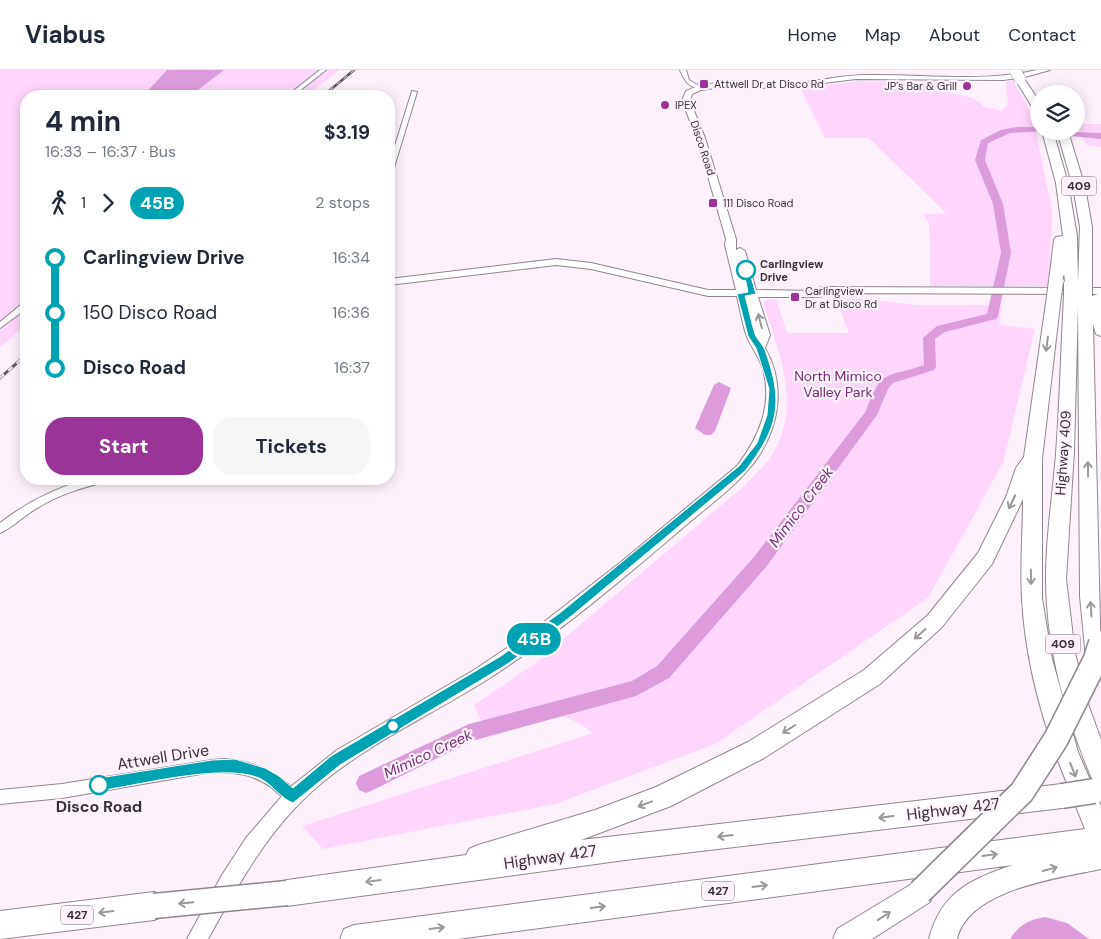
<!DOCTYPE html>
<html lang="en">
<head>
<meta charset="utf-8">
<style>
	body { margin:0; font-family:"DM Sans",sans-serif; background:#f6f6f7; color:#1f2937; height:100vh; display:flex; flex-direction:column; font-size:19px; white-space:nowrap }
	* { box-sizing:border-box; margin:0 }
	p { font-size:16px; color:#747a83 }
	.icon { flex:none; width:28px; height:28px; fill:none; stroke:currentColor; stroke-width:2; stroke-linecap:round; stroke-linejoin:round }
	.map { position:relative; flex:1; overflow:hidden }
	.side { position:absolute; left:20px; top:20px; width:375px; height:395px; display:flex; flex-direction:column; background:#fff; border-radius:20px; box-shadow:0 2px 12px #0003 }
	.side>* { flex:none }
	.badge { padding:0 10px; border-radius:16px; font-size:18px; line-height:32px }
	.buttons { position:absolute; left:1030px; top:15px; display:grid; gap:10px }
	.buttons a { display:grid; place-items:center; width:55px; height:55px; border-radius:50%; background:#fff; box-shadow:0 2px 12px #0003; font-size:25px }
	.map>.badge { position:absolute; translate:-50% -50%; box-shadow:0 0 0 2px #fff }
	.legs { display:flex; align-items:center; gap:8px; height:55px; padding:0 25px; font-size:16px }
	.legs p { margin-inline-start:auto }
	.headline { display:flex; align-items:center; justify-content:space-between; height:85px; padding:0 25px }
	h1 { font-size:28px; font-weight:700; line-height:38px }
	.cta { display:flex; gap:10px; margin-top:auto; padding:10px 25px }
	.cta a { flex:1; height:58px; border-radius:20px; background:#9a3499; color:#fff; font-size:20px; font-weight:700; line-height:58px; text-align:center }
	.cta a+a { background:#f6f6f7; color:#1f2937 }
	ul { padding:0 25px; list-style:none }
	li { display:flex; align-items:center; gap:18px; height:55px; font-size:19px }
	li i { display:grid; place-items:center; width:8px; height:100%; margin:0 6px; background:currentColor }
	li i::after { content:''; width:12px; height:12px; margin:-6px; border:4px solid; border-radius:50%; background:#fff }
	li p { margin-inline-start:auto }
	li:first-child i { background:linear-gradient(#0000 50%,currentColor 0) }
	li:last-child i { background:linear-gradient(currentColor 50%,#0000 0) }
	header { display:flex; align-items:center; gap:30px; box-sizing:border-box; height:70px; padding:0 25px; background:#fff; border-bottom:1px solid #e0e1e3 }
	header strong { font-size:24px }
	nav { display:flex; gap:28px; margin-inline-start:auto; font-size:18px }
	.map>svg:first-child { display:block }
	.green { fill:#fed6fb; fill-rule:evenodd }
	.water { fill:#de9bdb }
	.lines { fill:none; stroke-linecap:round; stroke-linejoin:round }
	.river { fill:#de9bdb; fill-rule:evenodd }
	.street-casing { stroke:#90868f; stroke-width:2 }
	.secondary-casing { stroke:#90868f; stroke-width:2 }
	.highway-casing { stroke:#90868f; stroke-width:2 }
	.street { fill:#fff; fill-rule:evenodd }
	.secondary { fill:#fff; fill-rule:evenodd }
	.highway { fill:#fff; fill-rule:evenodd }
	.rail-far1-casing { stroke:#5d585d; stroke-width:2.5 }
	.rail-casing { stroke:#5d585d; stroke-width:3 }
	.rail-far1 { stroke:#fdf2fc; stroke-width:1; stroke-dasharray:4.5; stroke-linecap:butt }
	.rail { stroke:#fdf2fc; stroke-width:2; stroke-dasharray:5.5; stroke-linecap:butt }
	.highway-bridge-far2-casing { stroke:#90868f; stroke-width:12; stroke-linecap:butt }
	.highway-bridge-far1-casing { stroke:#90868f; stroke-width:16; stroke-linecap:butt }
	.highway-bridge-casing { stroke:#90868f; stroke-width:27; stroke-linecap:butt }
	.highway-bridge-far2 { stroke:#fff; stroke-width:11 }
	.highway-bridge-far1 { stroke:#fff; stroke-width:14 }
	.highway-bridge { stroke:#fff; stroke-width:24 }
	.oneway { stroke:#9a989a }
	.line-1 { fill:#00a3b4; stroke:#fff }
	.poi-dot { fill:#9a3499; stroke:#fdf2fc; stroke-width:2 }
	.stop-1-dot { fill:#fff; stroke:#00a3b4; stroke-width:2.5 }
	.labels { text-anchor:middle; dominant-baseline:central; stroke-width:4.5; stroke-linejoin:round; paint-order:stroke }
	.far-poi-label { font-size:11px; fill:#363236; stroke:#fdf2fc; text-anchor:start }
	.far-street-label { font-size:11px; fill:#363236; stroke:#fdf2fc }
	.far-stop-label { font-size:11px; font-weight:bold; fill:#363236; stroke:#fdf2fc; text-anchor:start }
	.shield { fill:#fdf2fc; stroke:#726c71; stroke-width:1 }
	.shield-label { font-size:12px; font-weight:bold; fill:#363236 }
	.park-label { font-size:14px; fill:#782a77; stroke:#fdf2fc }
	.street-label { font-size:14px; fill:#363236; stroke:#fdf2fc }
	.water-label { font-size:15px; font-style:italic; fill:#7b2d7a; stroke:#fdf2fc }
	.near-street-label { font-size:16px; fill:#363236; stroke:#fdf2fc }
	.near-stop-label { font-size:16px; font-weight:bold; fill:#363236; stroke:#fdf2fc }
</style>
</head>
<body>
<header>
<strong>Viabus</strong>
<nav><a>Home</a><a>Map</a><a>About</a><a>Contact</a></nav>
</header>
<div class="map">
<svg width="1101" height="869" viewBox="0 0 1101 869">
	<rect width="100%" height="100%" fill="#fdf2fc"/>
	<path class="green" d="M0,0H339L307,26H26V255L0,277Z
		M1013,10L1033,47L1052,140L1049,216H930L929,153L923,144H947L869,68H825L800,18L860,11L930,13L934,19L973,28L985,37L1002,41L1008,35L1006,12Z
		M1076,54H1101V77L1086,75L1079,60H1076Z
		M858,228L916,235H1002L999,255L1035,259L1003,393L928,528L715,674L555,734L323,779L302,756L593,663C553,632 527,642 483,655L474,635L534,594L745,415C755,404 768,393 775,380C801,331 778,281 763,232L768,229H776L787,263H849L836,229ZM829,395L832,402L664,603L819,407Z"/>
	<path class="water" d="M167,0H224L190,26H143Z
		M719,312L731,318L730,321L715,361L711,365H705L695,358L714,315Z
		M1045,847L1067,853L1089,869H1010C1019,855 1028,850 1045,847Z"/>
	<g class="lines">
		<path class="river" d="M1016,57H1039V61H1042L1010,63L988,73L985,90L1003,134L1011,183L998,246L996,249L945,262L935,269L936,297L934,300L893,313L888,319L877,345L766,497L669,608L636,626L472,671L373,720L366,723L359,720L356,713L359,706L469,654L632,611L657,596L754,487L866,341C883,296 886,309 924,295L923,268L937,256L987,244L1001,183L993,134L975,90L981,70L1001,60Z
			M1045,61L1101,63V69L1049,64Z"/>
		<g class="street-casing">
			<path id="street" d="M320,0H326L293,26H287Z
				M680,0H686L689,10L701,17V19C689,18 684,10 680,0Z
				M412,21L417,22L392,104L389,106V95Z
				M23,233H26V239L0,258V252Z
				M88,409H106L104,412C82,418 60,424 39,437C27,443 11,459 0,463V453C27,432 55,418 88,409Z
				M225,689C255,691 276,703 298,722L300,727L298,732L293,734C285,730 278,723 271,717C253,704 234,702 212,702L62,728L0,734V720L62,714L212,690Z"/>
		</g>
		<g class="secondary-casing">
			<path id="secondary" d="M1037,0H1050L1025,7L1003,10L856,9L783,18L721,17L701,20L692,24L690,31L705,68L736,169V180L740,178L745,181L756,220L816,221L821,217L1101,218V224L832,223L819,227H758L770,265L765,278C785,313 780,352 760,384C742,413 705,438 679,461C617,514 554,567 485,611C432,644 374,671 324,711C272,753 240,811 208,869H187L222,805L246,768L288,719L337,680L474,600L531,562L621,492L737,396C759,367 773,335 763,299C759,286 750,276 746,264C742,252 740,239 737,226H708L591,199L556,195L389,215V209L556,189L591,193L708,220H736L725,175L726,169L697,68L682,31L686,21C717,7 751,15 784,14C811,13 839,5 867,5C923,4 981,13 1037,0ZM749,231L758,265V266V265Z"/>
		</g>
		<g class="highway-casing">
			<path id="highway" d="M1017,7H1023L1039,31V43L1034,40L1015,9Z
				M1042,61H1053L1068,113L1077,166L1078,212L1080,157L1073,117L1057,61H1068L1085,117L1092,157V214L1090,217L1085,218L1078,214L1071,218L1066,217L1064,204L1061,214H1051L1049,211L1054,170L1056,167L1063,166L1056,113Z
				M1071,221L1076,222L1078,226L1085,222L1092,226L1101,223V266L1096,264L1093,254L1101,597L1097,599L1089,596L1086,589L1080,526L1078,236L1074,381L1066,509L1075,583L1087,631L1101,670V713L1092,709C1069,654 1051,595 1047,535C1043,484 1052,434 1056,384C1060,331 1061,278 1064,225Z
				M1054,222L1061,226L1042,389V528L1052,589L1078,682L1101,736V799C1059,808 968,819 957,869H929C941,822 971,809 1013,795L458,869H340L344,859L354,855L1085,759L1073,729L1071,735L1062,738L625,790L287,836L277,833L274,823L277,813L287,810L466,785L469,779L478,775L595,740L656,717L748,672L864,600L928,545L978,483L1006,427L1016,398L1024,387L1047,226ZM1023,429C1023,462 1020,495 1022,528C1025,591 1044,658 1068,716L1062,714L581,770L671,736L764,688L880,614L942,557L992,494Z
				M920,809L930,812L933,822L930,832L872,869H833L837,859Z
				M154,822L164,826L168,836L164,846L154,850L0,869V841Z"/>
		</g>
		<use href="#street" class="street"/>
		<use href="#secondary" class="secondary"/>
		<use href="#highway" class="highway"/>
		<g class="rail-far1-casing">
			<path id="rail-far1" d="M323,26L354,0"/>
		</g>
		<g class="rail-casing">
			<path id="rail" d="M0,308L26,285"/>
		</g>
		<use href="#rail-far1" class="rail-far1"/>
		<use href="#rail" class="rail"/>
		<g class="highway-bridge-far2-casing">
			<path id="highway-bridge-far2" d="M1016,2L1020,9"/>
		</g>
		<g class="highway-bridge-far1-casing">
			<path id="highway-bridge-far1" d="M1071,214V225
				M1085,214V226
				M1054,226L1056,211"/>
		</g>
		<g class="highway-bridge-casing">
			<path id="highway-bridge" d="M1062,726L1094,721
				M920,822L1022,722L1056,669L1096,589L1101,573
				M154,836L287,823"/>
		</g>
		<use href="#highway-bridge-far2" class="highway-bridge-far2"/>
		<use href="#highway-bridge-far1" class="highway-bridge-far1"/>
		<use href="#highway-bridge" class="highway-bridge"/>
	</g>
	<defs><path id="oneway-shaft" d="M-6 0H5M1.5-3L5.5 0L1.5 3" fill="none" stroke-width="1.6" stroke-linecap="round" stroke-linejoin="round" transform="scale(1.25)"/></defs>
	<g class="oneway">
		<use href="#oneway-shaft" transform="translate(760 251) rotate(-105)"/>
		<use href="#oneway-shaft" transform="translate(1047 274) rotate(97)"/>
		<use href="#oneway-shaft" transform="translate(1088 399) rotate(-91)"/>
		<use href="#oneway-shaft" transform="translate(1012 432) rotate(115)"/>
		<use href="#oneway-shaft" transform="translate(1031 507) rotate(89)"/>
		<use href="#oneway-shaft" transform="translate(1091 539) rotate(-94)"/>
		<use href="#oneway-shaft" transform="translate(920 564) rotate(138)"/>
		<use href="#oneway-shaft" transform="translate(789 659) rotate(148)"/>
		<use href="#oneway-shaft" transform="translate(1073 700) rotate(68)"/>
		<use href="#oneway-shaft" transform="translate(645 734) rotate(159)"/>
		<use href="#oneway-shaft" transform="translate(886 747) rotate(173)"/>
		<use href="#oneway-shaft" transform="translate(725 766) rotate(173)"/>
		<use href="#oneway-shaft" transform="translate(990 785) rotate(-8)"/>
		<use href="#oneway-shaft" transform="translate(1050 799) rotate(-15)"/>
		<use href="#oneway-shaft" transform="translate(373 811) rotate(172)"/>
		<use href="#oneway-shaft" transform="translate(760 816) rotate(-8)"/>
		<use href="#oneway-shaft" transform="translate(186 833) rotate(175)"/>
		<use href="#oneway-shaft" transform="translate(598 837) rotate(-7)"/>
		<use href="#oneway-shaft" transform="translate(106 842) rotate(173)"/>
		<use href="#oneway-shaft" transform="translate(884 846) rotate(-33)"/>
		<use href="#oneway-shaft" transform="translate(437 858) rotate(-7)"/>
	</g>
	<path class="line-1" d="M743,198L749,200L756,224L745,226C749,239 751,252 755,264C757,270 763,274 765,280C784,333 779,357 745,401L569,548L509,593L340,695L293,733C280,728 272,714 259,708C223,693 139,715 99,721L94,719L92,715L94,710L99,708L212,690L235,689L265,698L279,706L293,718L331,686L501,586L561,542L739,396L757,373L767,345L769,319L756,278L748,266L737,224L748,222Z"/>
	<g class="poi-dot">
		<rect x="699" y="9" width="10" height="10" rx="2.5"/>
		<circle cx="967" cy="16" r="5"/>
		<circle cx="665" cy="35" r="5"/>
		<rect x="708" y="128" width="10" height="10" rx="2.5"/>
		<rect x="790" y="222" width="10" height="10" rx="2.5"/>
	</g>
	<g class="stop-1-dot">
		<circle cx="746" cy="200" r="9"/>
		<circle cx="393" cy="656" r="6"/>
		<circle cx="99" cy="715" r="9"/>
	</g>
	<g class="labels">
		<g class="far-poi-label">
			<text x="714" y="14">Attwell Dr at Disco Rd</text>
			<text x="957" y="16" text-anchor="end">JP's Bar &amp; Grill</text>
			<text x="675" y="35">IPEX</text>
			<text x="723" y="133">111 Disco Road</text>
			<text x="805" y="221">Carlingview<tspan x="805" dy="13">Dr at Disco Rd</tspan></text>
		</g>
		<g class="far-street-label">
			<text transform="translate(703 78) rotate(72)">Disco Road</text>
		</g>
		<g class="far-stop-label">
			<text x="760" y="194">Carlingview<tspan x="760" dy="13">Drive</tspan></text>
		</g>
		<g class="shield">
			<rect x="1061.5" y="106.5" width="35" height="19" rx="4"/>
			<rect x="1045.5" y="564.5" width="35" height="19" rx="4"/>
			<rect x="702" y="811.5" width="32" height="19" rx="4"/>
			<rect x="61" y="835.5" width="32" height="19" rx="4"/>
		</g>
		<g class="shield-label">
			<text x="1079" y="116">409</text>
			<text x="1063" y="574">409</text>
			<text x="718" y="821">427</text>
			<text x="77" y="845">427</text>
		</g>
		<g class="park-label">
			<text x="838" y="306">North Mimico<tspan x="838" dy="16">Valley Park</tspan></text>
		</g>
		<g class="street-label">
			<text transform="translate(1063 383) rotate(-86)">Highway 409</text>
		</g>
		<g class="water-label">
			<text transform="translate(801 437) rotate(-53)">Mimico Creek</text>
			<text transform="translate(428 684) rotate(-25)">Mimico Creek</text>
		</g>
		<g class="near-street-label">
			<text transform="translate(163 687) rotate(-9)">Attwell Drive</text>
			<text transform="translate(953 739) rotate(-7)">Highway 427</text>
			<text transform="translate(550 787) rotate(-8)">Highway 427</text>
		</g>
		<g class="near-stop-label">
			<text x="99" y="736">Disco Road</text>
		</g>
	</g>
</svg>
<div class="buttons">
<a><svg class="icon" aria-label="layers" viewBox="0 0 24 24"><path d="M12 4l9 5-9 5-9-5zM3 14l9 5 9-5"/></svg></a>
</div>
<b class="badge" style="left:534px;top:569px;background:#00a3b4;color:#fff">45B</b>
<section class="side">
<div class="headline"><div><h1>4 min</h1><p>16:33 – 16:37 · Bus</p></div><b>$3.19</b></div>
<div class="legs"><svg class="icon" aria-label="walk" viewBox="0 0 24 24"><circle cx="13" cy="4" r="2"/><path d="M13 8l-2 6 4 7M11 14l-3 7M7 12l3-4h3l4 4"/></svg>1<svg class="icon" aria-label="forward" viewBox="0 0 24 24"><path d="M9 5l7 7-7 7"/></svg><b class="badge" style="background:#00a3b4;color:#fff">45B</b><p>2 stops</p></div>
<ul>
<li><i style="color:#00a3b4"></i><b>Carlingview Drive</b><p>16:34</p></li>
<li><i style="color:#00a3b4"></i><span>150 Disco Road</span><p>16:36</p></li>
<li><i style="color:#00a3b4"></i><b>Disco Road</b><p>16:37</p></li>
</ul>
<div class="cta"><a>Start</a><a>Tickets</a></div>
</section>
</div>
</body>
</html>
